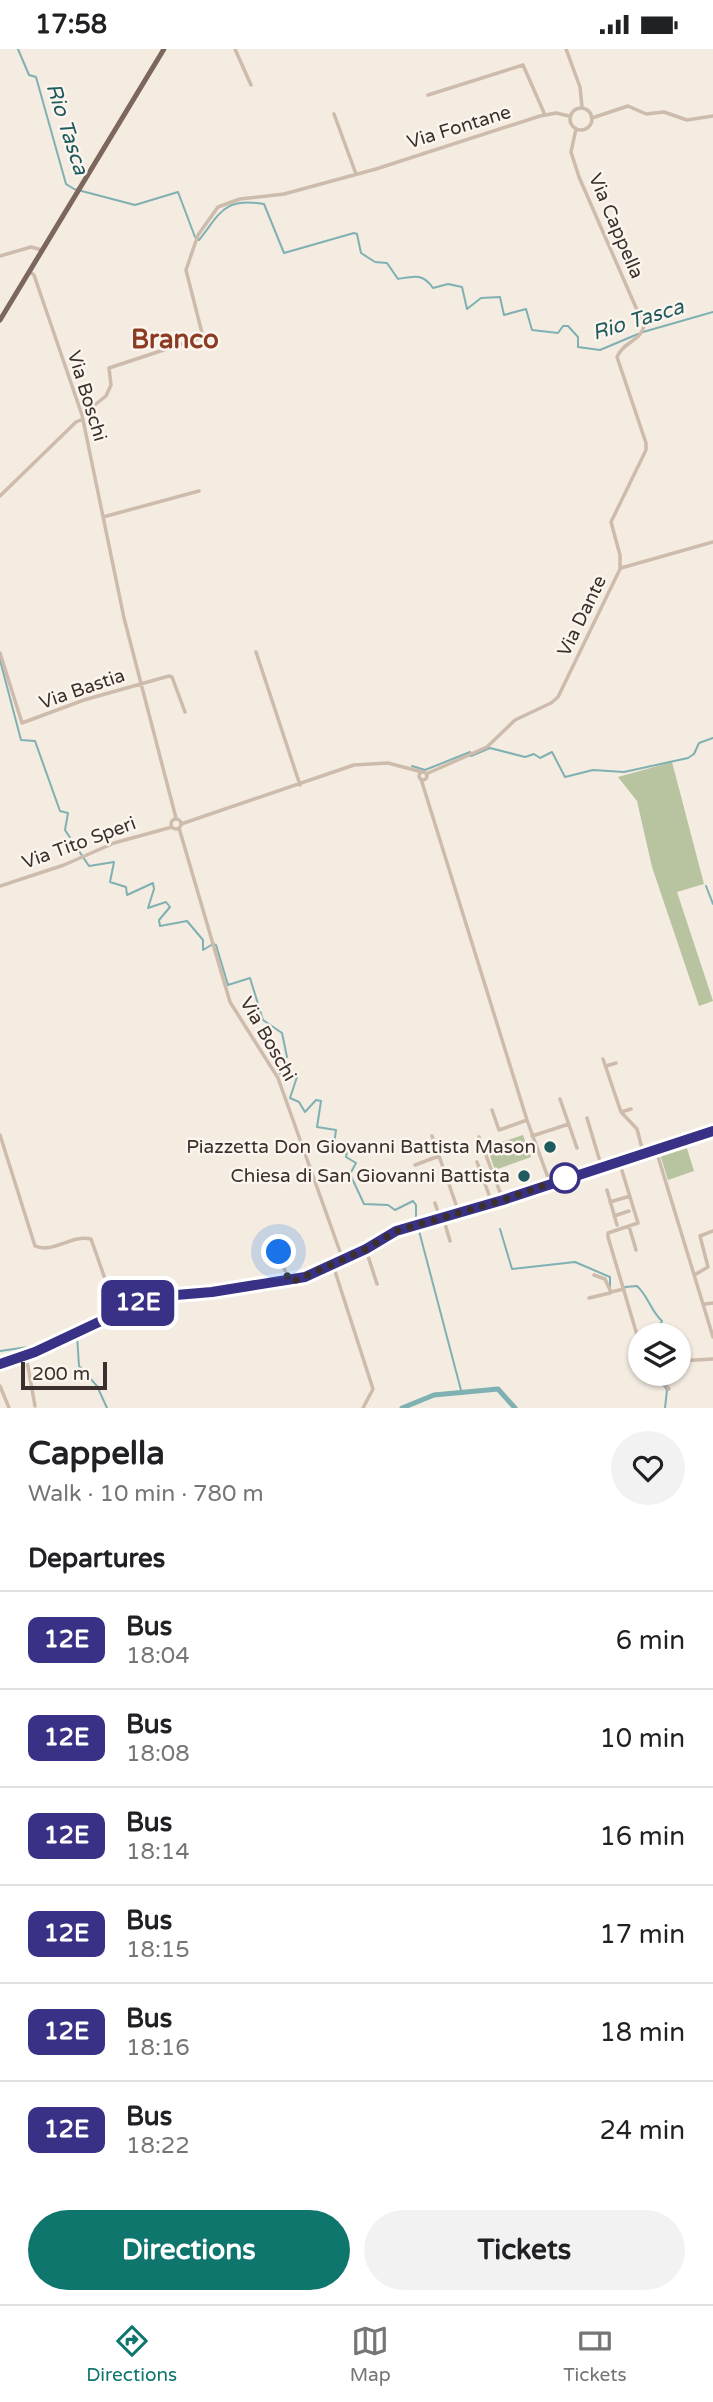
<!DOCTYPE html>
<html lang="en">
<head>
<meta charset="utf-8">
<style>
	body { margin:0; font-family:"Varela Round",sans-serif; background:#f2f2f2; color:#202124; height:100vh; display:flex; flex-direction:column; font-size:26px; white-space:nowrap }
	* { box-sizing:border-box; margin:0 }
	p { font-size:23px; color:#757577 }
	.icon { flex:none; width:38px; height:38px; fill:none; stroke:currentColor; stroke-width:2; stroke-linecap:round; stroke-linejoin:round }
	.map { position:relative; height:1359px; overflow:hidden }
	.drawer { display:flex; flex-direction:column; background:#fff; flex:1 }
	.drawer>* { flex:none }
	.badge { padding:0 14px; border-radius:10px; font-size:24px; line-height:46px }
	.tools { position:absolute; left:628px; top:1274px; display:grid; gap:14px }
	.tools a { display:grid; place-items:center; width:63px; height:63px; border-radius:50%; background:#fff; box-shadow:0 2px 5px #0004; font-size:35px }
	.scale { position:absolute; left:21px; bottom:18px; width:86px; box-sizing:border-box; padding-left:7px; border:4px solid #3b302b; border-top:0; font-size:19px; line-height:24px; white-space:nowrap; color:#3b302b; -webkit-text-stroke:5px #fbf5ee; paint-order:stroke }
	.you { position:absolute; width:35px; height:35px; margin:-18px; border:5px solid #fff; border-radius:50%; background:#1a73e8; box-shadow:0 0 0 10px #1a73e833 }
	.map>.badge { position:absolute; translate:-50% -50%; box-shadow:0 0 0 4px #fff }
	h2 { padding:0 28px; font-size:26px; line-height:63px }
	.round { display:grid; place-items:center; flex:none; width:74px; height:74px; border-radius:37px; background:#f2f2f2 }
	.headline { display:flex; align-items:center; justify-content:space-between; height:119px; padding:0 28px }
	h1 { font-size:33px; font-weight:700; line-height:52px }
	.primary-button { display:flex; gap:14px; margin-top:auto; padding:14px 28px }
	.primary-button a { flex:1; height:80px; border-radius:42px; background:#0f766e; color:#fff; font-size:28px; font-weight:700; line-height:80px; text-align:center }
	.primary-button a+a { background:#f2f2f2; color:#202124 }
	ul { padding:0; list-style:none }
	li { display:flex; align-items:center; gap:21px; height:98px; padding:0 28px; border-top:2px solid #e0e0e0 }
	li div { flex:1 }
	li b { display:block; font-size:26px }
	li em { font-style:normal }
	li .badge { min-width:77px; font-weight:700; text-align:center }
	.status { display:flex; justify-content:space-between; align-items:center; height:49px; padding:0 35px; background:#fff; direction:ltr }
	.status svg { height:19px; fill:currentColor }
	.dock { display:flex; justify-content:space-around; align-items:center; height:98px; border-top:2px solid #e0e0e0; background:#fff; font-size:19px; color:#757577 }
	.dock a { display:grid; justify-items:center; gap:4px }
	.dock .on { color:#0f766e }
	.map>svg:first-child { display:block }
	.green { fill:#b8c4a0 }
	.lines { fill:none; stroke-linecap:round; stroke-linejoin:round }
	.stream { stroke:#7fb0b2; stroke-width:2 }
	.river { stroke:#7fb0b2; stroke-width:5 }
	.minor { stroke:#cdbbac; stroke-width:3.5 }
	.major { stroke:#7d675c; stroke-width:5 }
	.line-casing { stroke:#fff; stroke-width:16 }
	.line { stroke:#393185; stroke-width:10 }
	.walk { stroke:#3b302b; stroke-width:7; stroke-dasharray:0 12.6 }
	.poi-dot { fill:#1f5a5e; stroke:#fbf5ee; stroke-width:2.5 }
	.stop-dot { fill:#fff; stroke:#393185; stroke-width:3.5 }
	.labels { text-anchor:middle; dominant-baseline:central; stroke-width:5; stroke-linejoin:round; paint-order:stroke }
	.street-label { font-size:19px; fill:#3b302b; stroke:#fbf5ee }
	.poi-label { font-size:19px; fill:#3b302b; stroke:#fbf5ee; text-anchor:end }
	.water-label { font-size:21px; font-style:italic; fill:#1f5a5e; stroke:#fbf5ee }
	.district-label { font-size:26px; font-weight:bold; fill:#8c3b22; stroke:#fbf5ee }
</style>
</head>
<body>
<div class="status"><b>17:58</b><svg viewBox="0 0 49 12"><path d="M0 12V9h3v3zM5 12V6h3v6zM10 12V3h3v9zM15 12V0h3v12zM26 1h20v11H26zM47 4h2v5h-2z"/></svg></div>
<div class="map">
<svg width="713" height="1359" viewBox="0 0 713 1359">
	<rect width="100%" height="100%" fill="#f4ebe1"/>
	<path class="green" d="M672,713L704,835L677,843L713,952L699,957L652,818L637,752L618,728Z
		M523,1086L531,1108L495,1121L487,1098Z
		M685,1093L694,1122L668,1131L659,1102Z"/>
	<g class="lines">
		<path class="stream" d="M18,0L29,26L36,28L66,135L74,140L135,156L178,143L195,188L199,191C220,165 223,148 264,155L284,204L354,184L357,185L361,204L375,213L387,214L398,230C414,227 423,224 433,239L448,235L462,238L467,260L481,249L500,248L504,266L526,260L532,281L558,284L563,277H568L578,288V298L600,301L638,285
			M643,283L713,263
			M0,611L21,691L35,692L60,762L68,764L65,781L89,817L114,813L110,833L126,838L127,846L153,834L154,840L148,859L166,853L170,858L159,871L160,877L187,872L203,891V901L213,895L216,896L228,936L250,929L263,971L282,984L287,1008L278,1013L277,1019L282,1028H297L290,1049L299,1053L305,1063L316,1051L321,1052L317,1078L336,1081L334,1095L348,1097L346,1108L356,1114L350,1125L364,1155L388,1156L395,1161L413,1152L416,1156V1173
			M471,707L490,699L525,708L534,705L540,709L552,703L565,728L593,721L624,723L688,709L694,705L699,694L713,689
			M412,717L425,721L470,703
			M706,837L713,855
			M418,1178L462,1345
			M500,1180L512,1220L575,1213L610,1228V1239
			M625,1238L637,1237C649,1248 650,1261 662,1272L654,1286
			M77,1286L79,1317L97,1337L107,1359
			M0,1302L35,1297L69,1280L74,1282
			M656,1325L667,1341L665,1359"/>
		<path class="river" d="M402,1359L434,1346L498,1340L515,1359"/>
		<path class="minor" d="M235,0L251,36
			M566,0L580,38L582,58
			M428,46L523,16L545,66
			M570 70a11 11 0 1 1 22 0a11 11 0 1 1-22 0Z
			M334,65L356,125
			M592,69L628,57L646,65L664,63L687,71L713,67
			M0,207L31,198L42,201
			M29,222L34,226L82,366L124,569L176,769
			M82,366L106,347L111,336L109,319L203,288L186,221L198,186L218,158L240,150L284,145L376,120L540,67L556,64L569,67
			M0,447L76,373L83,370
			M103,468L199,442
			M621,519L713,493
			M256,603L300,736
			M0,604L22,674L84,651L169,627L172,628L185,663
			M419 727a4 4 0 1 1 8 0a4 4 0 1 1-8 0Z
			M426,725L487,698L515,671L551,654L558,648L620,520V506L611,473L646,401V394L617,308C623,293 641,292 644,277L579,128L571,103L576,80
			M421,730L527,1071L550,1134
			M171 775a5 5 0 1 1 10 0a5 5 0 1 1-10 0Z
			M181,775L354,716L388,714L422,723
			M179,779L230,953L278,1029L343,1211
			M0,837L64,816L114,794L172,778
			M603,1010L621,1063L637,1080L643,1103
			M606,1017L616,1014
			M560,1050L577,1099
			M492,1061L499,1081L527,1071
			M621,1063L631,1060
			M587,1069L601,1116
			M0,1086L35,1197C53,1205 72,1185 91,1190L117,1264
			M432,1087L459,1164
			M532,1087L569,1075
			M479,1088L503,1151
			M656,1101L713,1288
			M619,1112L638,1174L608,1184V1188L640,1296
			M477,1113L492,1154
			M415,1116L439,1107
			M607,1141L617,1176
			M610,1153L630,1147
			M435,1154L440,1169
			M614,1167L629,1162
			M443,1168L450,1192
			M629,1177L636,1201
			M366,1201L377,1235
			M333,1216L373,1340L363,1359
			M696,1225L708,1218L700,1187L713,1182
			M594,1226L605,1230L611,1243L624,1240
			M288,1231L279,1203L290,1199
			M589,1249L610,1244
			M705,1255L713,1254
			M26,1307L35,1357
			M679,1312L713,1310
			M661,1325L663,1333L669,1340
			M0,1337L9,1359"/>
		<path class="major" d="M0,271L164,0
			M0,1316L35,1303L152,1248L305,1229L366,1200L396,1182L503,1151L713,1081"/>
	</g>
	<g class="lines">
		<g class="line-casing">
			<path id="line" d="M0,1315L35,1303L152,1248L212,1243L305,1228L366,1200L396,1182L503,1151L713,1082"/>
		</g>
		<use href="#line" class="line"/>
		<path class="walk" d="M279,1203L289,1232L297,1231L366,1200L396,1182L503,1151L567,1128L565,1129"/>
	</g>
	<g class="poi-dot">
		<circle cx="550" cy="1098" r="7"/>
		<circle cx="524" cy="1127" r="7"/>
	</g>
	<circle class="stop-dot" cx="565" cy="1129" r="14"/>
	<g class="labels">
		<g class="street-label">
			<text transform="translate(459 78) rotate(-17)">Via Fontane</text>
			<text transform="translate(616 177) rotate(67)">Via Cappella</text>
			<text transform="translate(87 347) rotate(73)">Via Boschi</text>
			<text transform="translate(582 567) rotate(-64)">Via Dante</text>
			<text transform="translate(82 640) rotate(-19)">Via Bastia</text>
			<text transform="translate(79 794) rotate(-20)">Via Tito Speri</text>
			<text transform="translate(268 990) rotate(60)">Via Boschi</text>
		</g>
		<g class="poi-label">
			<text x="536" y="1098">Piazzetta Don Giovanni Battista Mason</text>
			<text x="510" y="1127">Chiesa di San Giovanni Battista</text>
		</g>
		<g class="water-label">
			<text transform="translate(67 80) rotate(72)">Rio Tasca</text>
			<text transform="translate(638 271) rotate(-17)">Rio Tasca</text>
		</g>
		<g class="district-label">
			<text x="175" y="290">Branco</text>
		</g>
	</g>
</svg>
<div class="tools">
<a><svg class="icon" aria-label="layers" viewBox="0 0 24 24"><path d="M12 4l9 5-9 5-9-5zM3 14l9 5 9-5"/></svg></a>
</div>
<div class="scale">200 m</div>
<div class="you" style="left:279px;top:1203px"></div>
<b class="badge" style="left:138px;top:1254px;background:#393185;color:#fff">12E</b>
</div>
<section class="drawer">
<div class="headline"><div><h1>Cappella</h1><p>Walk · 10 min · 780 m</p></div><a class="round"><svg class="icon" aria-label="heart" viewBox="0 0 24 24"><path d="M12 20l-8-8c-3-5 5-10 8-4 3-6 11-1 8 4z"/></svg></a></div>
<h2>Departures</h2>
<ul>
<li><span class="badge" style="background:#393185;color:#fff">12E</span><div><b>Bus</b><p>18:04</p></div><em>6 min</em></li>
<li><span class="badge" style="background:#393185;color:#fff">12E</span><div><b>Bus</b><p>18:08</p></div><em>10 min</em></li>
<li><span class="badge" style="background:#393185;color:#fff">12E</span><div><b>Bus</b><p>18:14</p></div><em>16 min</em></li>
<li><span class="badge" style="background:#393185;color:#fff">12E</span><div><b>Bus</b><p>18:15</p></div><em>17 min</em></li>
<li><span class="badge" style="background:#393185;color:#fff">12E</span><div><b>Bus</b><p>18:16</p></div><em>18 min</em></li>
<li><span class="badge" style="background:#393185;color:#fff">12E</span><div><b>Bus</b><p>18:22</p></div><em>24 min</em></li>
</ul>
<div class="primary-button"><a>Directions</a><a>Tickets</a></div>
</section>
<nav class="dock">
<a class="on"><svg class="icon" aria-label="directions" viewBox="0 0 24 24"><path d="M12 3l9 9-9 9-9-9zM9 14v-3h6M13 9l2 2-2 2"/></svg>Directions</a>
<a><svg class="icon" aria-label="map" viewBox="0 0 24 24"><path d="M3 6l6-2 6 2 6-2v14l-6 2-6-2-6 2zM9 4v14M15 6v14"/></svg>Map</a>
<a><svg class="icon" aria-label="tickets" viewBox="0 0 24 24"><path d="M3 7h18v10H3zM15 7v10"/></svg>Tickets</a>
</nav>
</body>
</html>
